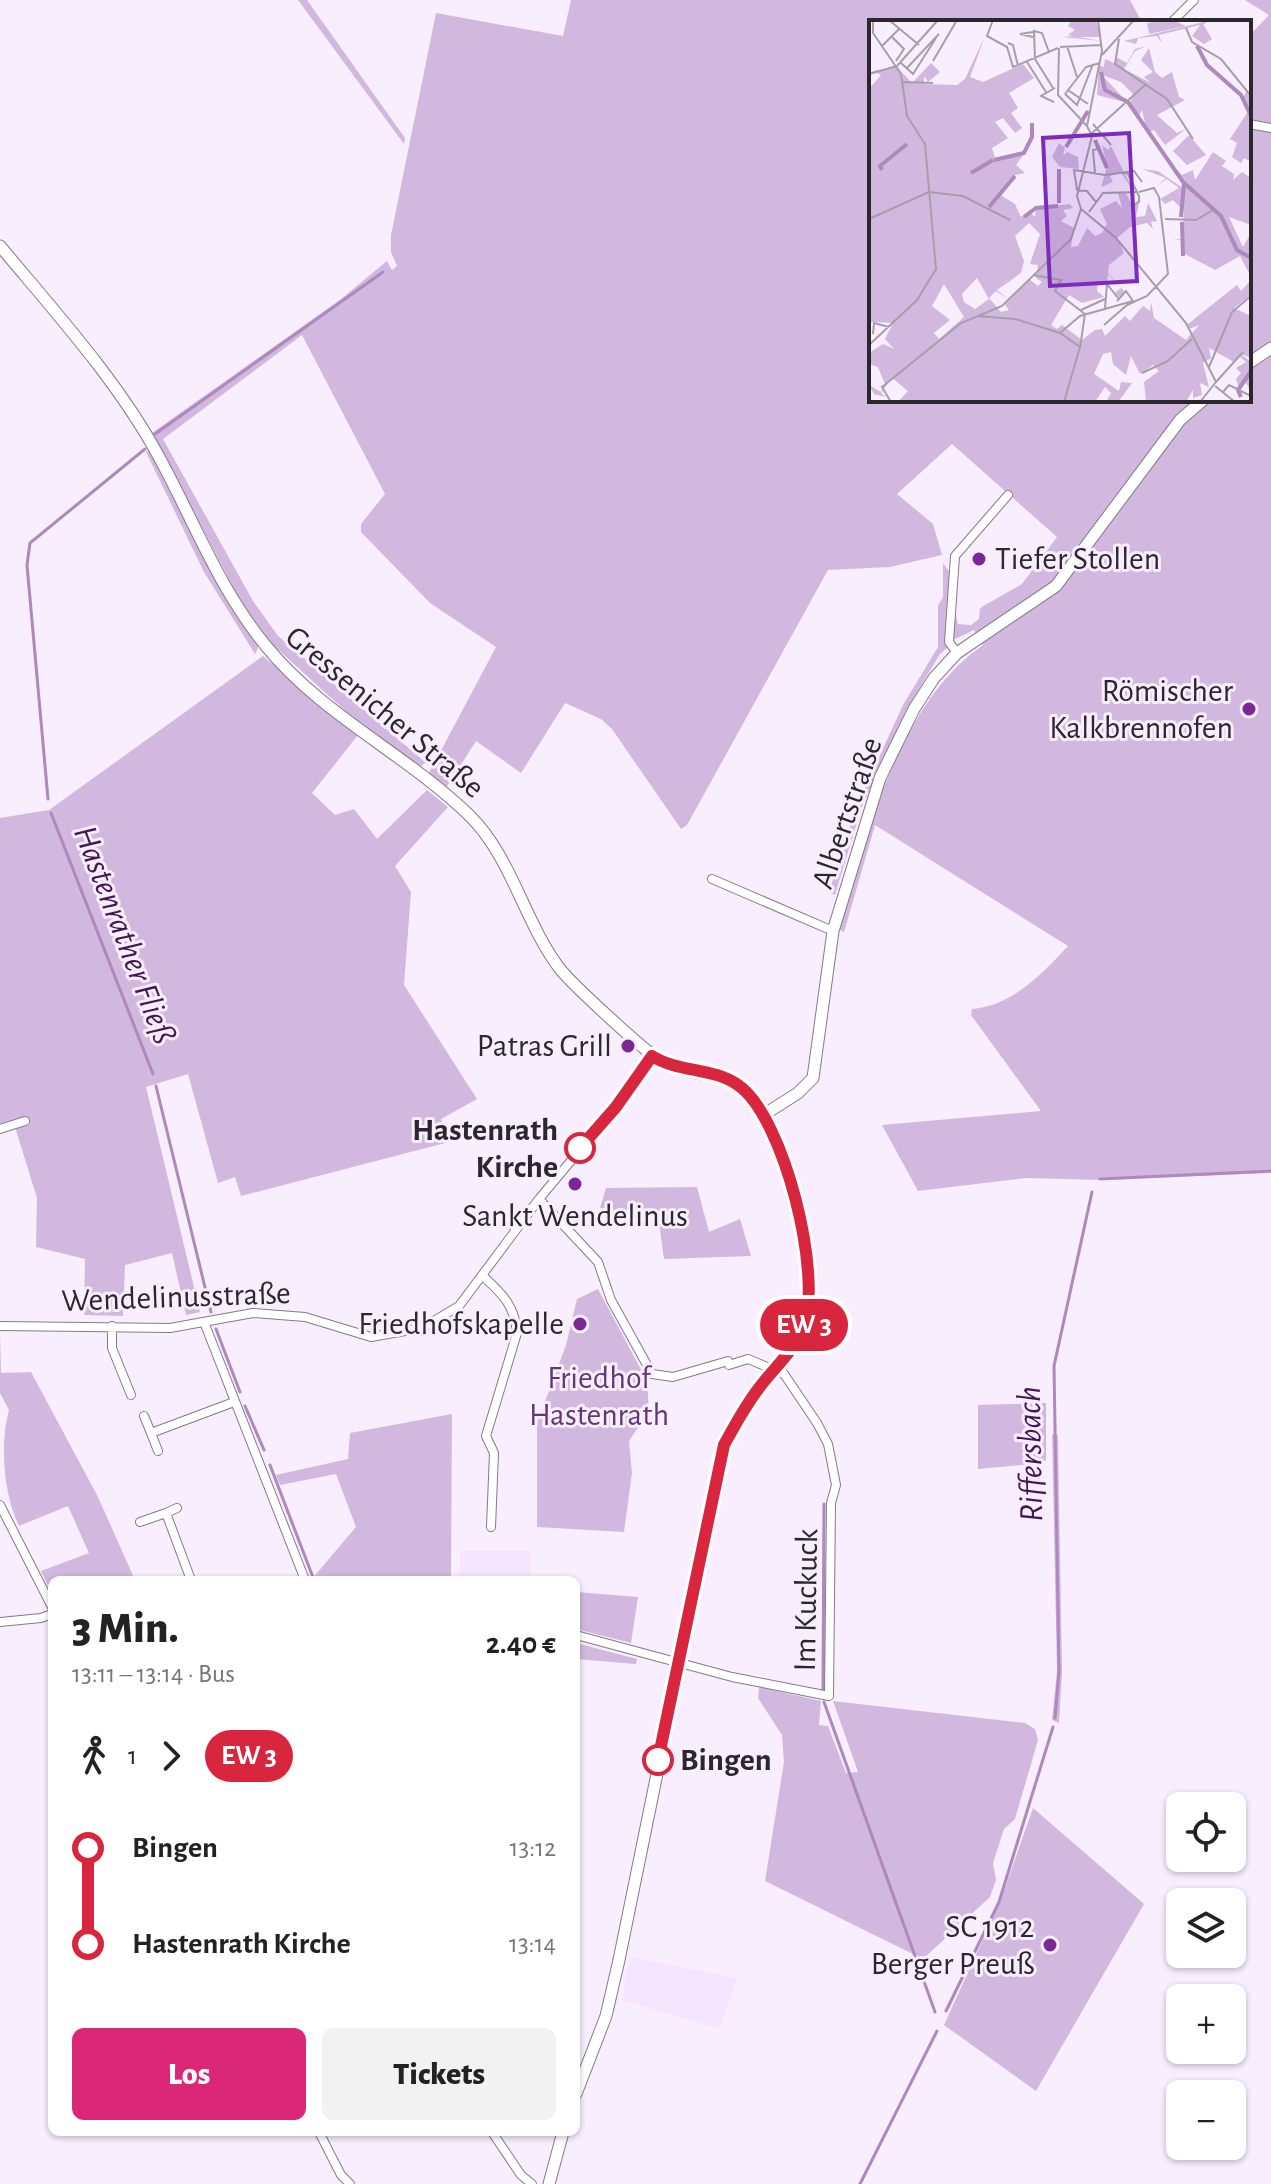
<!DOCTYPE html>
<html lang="de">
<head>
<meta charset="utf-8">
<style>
	body { margin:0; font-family:"Alegreya Sans",sans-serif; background:#f2f2f2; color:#222; height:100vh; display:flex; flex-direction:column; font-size:30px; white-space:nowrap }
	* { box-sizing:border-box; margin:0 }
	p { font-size:26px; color:#767676 }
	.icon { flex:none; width:44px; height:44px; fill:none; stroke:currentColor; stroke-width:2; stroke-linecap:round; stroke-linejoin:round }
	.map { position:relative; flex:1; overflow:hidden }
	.details { position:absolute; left:48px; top:1576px; width:532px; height:560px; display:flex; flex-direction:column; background:#fff; border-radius:12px; box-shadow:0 2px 6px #0004 }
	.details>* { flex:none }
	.badge { padding:0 16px; border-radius:26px; font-size:28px; line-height:52px }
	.tools { position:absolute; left:1166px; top:1792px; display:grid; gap:16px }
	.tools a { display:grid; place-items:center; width:80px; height:80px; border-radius:12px; background:#fff; box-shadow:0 2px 6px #0004; font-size:40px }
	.map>.badge { position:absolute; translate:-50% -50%; box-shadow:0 0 0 4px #fff }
	.legs { display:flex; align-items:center; gap:12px; height:88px; padding:0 24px; font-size:26px }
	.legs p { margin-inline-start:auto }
	.overview { display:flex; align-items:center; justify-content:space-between; height:136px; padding:0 24px }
	h1 { font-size:44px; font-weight:800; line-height:60px }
	.primary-button { display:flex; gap:16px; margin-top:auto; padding:16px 24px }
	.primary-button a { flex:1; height:92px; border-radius:12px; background:#db2777; color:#fff; font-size:32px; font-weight:800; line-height:92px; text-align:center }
	.primary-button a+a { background:#f2f2f2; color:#222 }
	ul { padding:0 24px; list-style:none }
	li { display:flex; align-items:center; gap:28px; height:96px; font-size:30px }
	li i { display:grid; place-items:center; width:12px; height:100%; margin:0 10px; background:currentColor }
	li i::after { content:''; width:20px; height:20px; margin:-10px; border:6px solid; border-radius:50%; background:#fff }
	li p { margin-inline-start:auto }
	li:first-child i { background:linear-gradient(#0000 50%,currentColor 0) }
	li:last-child i { background:linear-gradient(currentColor 50%,#0000 0) }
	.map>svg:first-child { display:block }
	.built { fill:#f5e4fd }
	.green { fill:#d2b8de }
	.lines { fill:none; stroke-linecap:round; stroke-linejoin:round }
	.stream { stroke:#ad89bd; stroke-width:3 }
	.street-casing { stroke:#857a8a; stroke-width:10 }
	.secondary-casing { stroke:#857a8a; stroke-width:13 }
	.street { stroke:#fff; stroke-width:8 }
	.secondary { stroke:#fff; stroke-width:11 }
	.line-1-casing { stroke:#fff; stroke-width:18 }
	.line-1 { stroke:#d7263d; stroke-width:12 }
	.poi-dot { fill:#7a2898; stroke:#f8eefd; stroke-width:3 }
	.stop-1-dot { fill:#fff; stroke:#d7263d; stroke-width:4 }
	.labels { text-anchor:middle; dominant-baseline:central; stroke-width:6; stroke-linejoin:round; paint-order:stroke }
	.poi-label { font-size:32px; fill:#2c272e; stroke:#f8eefd; text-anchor:end }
	.street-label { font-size:32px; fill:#2c272e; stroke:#f8eefd }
	.stop-label { font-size:32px; font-weight:bold; fill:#2c272e; stroke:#f8eefd; text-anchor:end }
	.park-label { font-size:32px; fill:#643676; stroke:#f8eefd }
	.water-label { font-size:34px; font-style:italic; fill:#441655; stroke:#f8eefd }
	.inset-river { fill:none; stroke:#ad89bd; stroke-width:4 }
	.inset-road { fill:none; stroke:#a69eaa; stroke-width:2 }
	.view { fill:#7b2cbf; fill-opacity:0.15; stroke:#7b2cbf; stroke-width:4 }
	.inset-edge { fill:none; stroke:#2c272e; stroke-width:4 }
</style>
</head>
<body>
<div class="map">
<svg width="1271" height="2184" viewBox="0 0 1271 2184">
	<rect width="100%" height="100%" fill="#f8eefd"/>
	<path class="built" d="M460,1551H531V1580H460Z
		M630,1957L737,1978L720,2029L622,2000Z"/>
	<path class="green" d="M298,0H307L405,138L404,144Z
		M571,0H1130L1142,22H871V400H1249V127L1271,131V1173L1101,1180L1026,1178L918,1191L882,1125L1041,1111L971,1015L972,1009C1012,1006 1042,974 1068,946L875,825L844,932L840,930C864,836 900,702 983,645L974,630L953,640V604L958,624L971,625L979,619L980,608L1022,584L1057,537L952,444L897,494L933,524L942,555L890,567L828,570L687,825L681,829L612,729L601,719L565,703L521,773L476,741L446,788L428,775L496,647L430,603L361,532V524L385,494L302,335L163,439L253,601L278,636L426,763L417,768L363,727L272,644L243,606L152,433L341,299L387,261L392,270L397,266L391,252V235L436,13L563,36Z
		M1245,0H1271V125L1249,122V36L1269,15Z
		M149,450L210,570L259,646L255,654L204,572L146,452Z
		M943,563L950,573L947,648L940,654L908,707L862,806L835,895L829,892L857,805L903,705L938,647V606L943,597Z
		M263,656L358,735L312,793L335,815L354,809L377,839L427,790L448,807L395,866L411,892L404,985L477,1099L441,1119L449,1142L241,1196L235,1177L218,1183L188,1074L146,1087L200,1312L186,1315L172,1253L125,1265L123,1316L84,1315L85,1259L36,1247L37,1198L15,1127L0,1126V818L49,810Z
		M697,1187L709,1232L740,1219L751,1256L664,1259L658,1216L600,1208L606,1188Z
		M598,1289L647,1381L649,1411L629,1441L632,1473L624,1532L537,1527V1423L566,1345L577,1299Z
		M0,1332L1,1373L31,1372L98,1497L135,1580H52V1595L41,1571L89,1553L68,1506L19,1526C3,1493 0,1443 9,1410L0,1393Z
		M1046,1403V1460L1042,1463L978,1469V1405Z
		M452,1414L451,1580H311L356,1527L336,1474L280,1485L276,1475L348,1459L350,1433Z
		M1052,1434L1058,1435L1062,1671L1059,1723L1052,1720L1057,1671Z
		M576,1592L638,1597L631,1643L576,1629Z
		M576,1643L637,1659L636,1664L576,1659Z
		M759,1687L821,1701L819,1725L828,1726L846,1773L858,1772L833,1701L1025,1723L1035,1729L1038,1740L1015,1819L1004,1829L993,1863L996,1880L990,1897L923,1959L765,1881L784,1762L782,1735L758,1698Z
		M1033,1808L1144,1904L1036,2091L944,2025L1000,1902Z"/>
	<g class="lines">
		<path class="stream" d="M155,434L383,272
			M48,799L27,565L30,543L145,449
			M51,813L153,1074
			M156,1086L211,1312
			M1100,1179L1271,1171
			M216,1329L240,1392
			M245,1406L264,1450
			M270,1465L314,1580
			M823,1690L824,1504
			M824,1702L935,2012
			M1055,1718L1059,1672L1054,1366L1092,1192
			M946,2011L999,1902L1053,1727
			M860,2184L937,2031"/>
		<g class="street-casing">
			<path id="street" d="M1172,22L1194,0
				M1249,124L1271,128
				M957,653L949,642L955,556L1008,495
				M712,879L833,931
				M0,1129L25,1121
				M539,1199L598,1262L611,1300L652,1374L673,1377L728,1361L729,1365L748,1359L784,1374L817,1423L828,1444L836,1485L831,1503L829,1696L732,1677L576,1635
				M483,1276C502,1294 515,1305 517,1333L486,1436L494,1453L491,1527
				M204,1322L305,1580
				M0,1326L170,1328L253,1313L305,1317L371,1337L422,1328L459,1306L539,1199L616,1107L652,1056
				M112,1326V1348L131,1395
				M144,1416L151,1433L234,1402
				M151,1433L158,1451
				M0,1505L52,1607
				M166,1513L177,1508
				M140,1522L166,1513L191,1580
				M0,1622L41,1618L52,1614
				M319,2132L341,2175L350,2184
				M492,2132L521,2175L532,2184"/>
		</g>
		<g class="secondary-casing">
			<path id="secondary" d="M0,246C55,312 118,381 159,457C194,521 219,589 266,646C322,715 406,754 469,815C512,857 524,922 560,969C572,984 647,1054 663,1062C702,1083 743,1064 767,1119C789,1167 823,1280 802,1330C793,1352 775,1368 761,1386C746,1404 735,1424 724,1445L619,1960L606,2016L576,2094
				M1249,363L1271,348
				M765,1114L798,1093L813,1078L833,931L880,778L914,709L934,678L957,653L1056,586L1180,420L1203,400
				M549,2184L563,2132"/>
		</g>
		<use href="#street" class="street"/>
		<use href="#secondary" class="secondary"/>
	</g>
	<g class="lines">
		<g class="line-1-casing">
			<path id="line-1" d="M580,1148L616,1107L652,1056C679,1073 712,1067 738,1085C784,1116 824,1278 803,1329C793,1352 773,1369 759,1388C745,1406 735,1425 724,1445L658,1760"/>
		</g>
		<use href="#line-1" class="line-1"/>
	</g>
	<g class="poi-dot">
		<circle cx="979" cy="559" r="8"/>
		<circle cx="1249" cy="709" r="8"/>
		<circle cx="628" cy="1046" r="8"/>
		<circle cx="575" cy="1184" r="8"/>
		<circle cx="580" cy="1324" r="8"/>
		<circle cx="1050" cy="1945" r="8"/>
	</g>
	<g class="stop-1-dot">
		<circle cx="580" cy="1148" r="14"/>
		<circle cx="658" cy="1760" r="14"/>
	</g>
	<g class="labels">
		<g class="poi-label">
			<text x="995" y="559" text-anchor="start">Tiefer Stollen</text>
			<text x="1233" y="691">Römischer<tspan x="1233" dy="37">Kalkbrennofen</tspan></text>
			<text x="612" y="1046">Patras Grill</text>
			<text x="575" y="1216" text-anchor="middle">Sankt Wendelinus</text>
			<text x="564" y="1324">Friedhofskapelle</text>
			<text x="1034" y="1927">SC 1912<tspan x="1034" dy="37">Berger Preuß</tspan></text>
		</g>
		<g class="street-label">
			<text transform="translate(385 712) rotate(40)">Gressenicher Straße</text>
			<text transform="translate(847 813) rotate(-71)">Albertstraße</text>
			<text transform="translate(176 1297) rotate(-2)">Wendelinusstraße</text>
			<text transform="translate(806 1600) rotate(-89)">Im Kuckuck</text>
		</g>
		<g class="stop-label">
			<text x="558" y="1130">Hastenrath<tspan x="558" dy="37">Kirche</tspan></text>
			<text x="680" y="1760" text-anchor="start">Bingen</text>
		</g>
		<g class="park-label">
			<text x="599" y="1378">Friedhof<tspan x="599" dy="37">Hastenrath</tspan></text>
		</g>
		<g class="water-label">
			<text transform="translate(124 935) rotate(69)">Hastenrather Fließ</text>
			<text transform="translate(1031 1454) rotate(-91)">Riffersbach</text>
		</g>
	</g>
	<g transform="translate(869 20)">
		<rect width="382" height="382" fill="#f8eefd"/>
		<path d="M203,0H227L232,17H210L232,21L194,17L204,16L199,15L206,10L199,6ZM303,0L317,6L280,14L278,3ZM343,0L334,4L343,19L335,24L323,16L331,5L290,15L293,23L288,16L269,18L267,24L255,21ZM116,16L101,57L114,62L154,44L165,58L140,73L149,88L142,93L153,108L146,113L134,98L126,102L139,118L123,128L126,138L157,131L147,145L156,153L146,155L130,174L146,184L152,197L161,192L166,197L167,188L201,184L204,188L194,190L198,196L192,201L205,208L202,227L209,226L218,208L226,216L233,213L238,204L231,189L247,181L253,188L249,173H257L263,185L270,183L267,197L276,196L279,183L288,201L282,202L284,209L278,203L261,207L248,218L255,233L240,245L239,253L256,272L250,277L246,273L252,268L239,254L238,262H229L228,271L235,277L213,283L200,275L182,305L188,309L193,305L213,320L226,310L233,309L236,316L256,296L261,301L274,286L281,291L282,282L285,298L317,320L330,305L320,309L319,304L368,265L372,271L380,262L382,275L365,288L382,296V338L372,334L382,342V371L377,363L370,367L367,359L372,353L367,348L377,342L370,336L365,342L340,328L342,338L334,343L340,367L331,363L333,375L324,378V370L317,382H277L275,362L290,351L284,345L271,354L262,336L257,355L244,344L242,332L234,334L225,354L250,371L252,362L263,363L249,382H237L242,373L236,367L226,382H29L39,371L23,358L12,373L17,377L5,374L0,365L12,372L16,364L9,347L0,344V333L14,324L25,329L16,319L24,303L2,302L0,291V69L12,55L3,51L28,47L43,63L62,43L71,52L59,62L55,56V64L88,65L96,59ZM160,203L171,214L161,244L169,245L167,258L173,262L169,266L160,259L136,285L140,290L132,292L120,278L127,271L139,279L128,270L152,253L155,241L146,216ZM108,258L120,279L106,289L95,282L93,274ZM75,264L95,297L70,319L65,313L81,300L63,286ZM278,26L266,31L255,49L282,63L275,57L284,52L272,40L280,28L286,52L293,58L303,52L310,77L316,80L288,95L308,113L317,109L296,125L285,110L278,113L273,90L269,98L261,84L264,74L252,62L233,55L259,83L228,75L230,45L235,47L236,39L245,43L247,37L258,43L266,29ZM378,71L382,76V142L375,138L372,143L363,137L368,123L361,119L380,90L374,77ZM320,115L337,135L318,145L304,131ZM190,123L196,128L194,136L198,132L209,137L210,149L191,147L183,137ZM233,125L239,130L242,126L264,170L252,153L241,156L244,162L232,167L238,147ZM344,132L357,141L353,146L365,154L364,160L373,152L382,158V205L360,197L374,227L382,213V257L371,236L346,250L314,233V220H303L313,219L315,191L304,180L296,184L291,179L310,168L298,159L289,165L297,158L273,149L289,151L315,169L308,150L313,155L324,150L326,160Z" fill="#d2b8de" fill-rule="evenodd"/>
		<path class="inset-river" d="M328,26L338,45L372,75L382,96M232,52L236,70L259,82L314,162L352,196L368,230L382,238M226,120L238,148M197,127L219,91M125,140L155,133L163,117V103M13,150L11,146L38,124M102,153L124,140M190,183V149M120,187L146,156M155,197L167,188L189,186M312,197L315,164M313,202L314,236M372,377L369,370L382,351"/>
		<path class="inset-road" d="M20,0L50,25M124,0L118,16L138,27L144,47L189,28M317,8L323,22L352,39L382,76M164,12L151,14L164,17M23,17L35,29L27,41M250,19L246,44L298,79L324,119M139,23L144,25L149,46M13,26L30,9M198,26L208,57M191,27L232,25M190,28L189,75L218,106M180,32L173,13L165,11L166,39L184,68M233,35L265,0M64,41L88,0M158,42L177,72M32,43L44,54L67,18M28,46L69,0M37,49L70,14M0,54L28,46M34,62L64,63M199,70L219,84M196,74L208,85L224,44M196,74L217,47L231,43M185,82L172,76L186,68M224,104L242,125M222,114L276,65M258,152L270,176V182L262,186M226,153L224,130L229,129M60,172L94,176L141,200M227,182L218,171L208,170L205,150L236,155L265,151L273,162M212,189L247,218L317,303L347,362L331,382M212,189L208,176L223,116L218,106L233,31L229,0M220,192L234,173L269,172M0,199L60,172M296,199L327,200L344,190M164,255L192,260L186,271L216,294M248,281L257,271L264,281M258,285L278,276L299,254L290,177L285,168L270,172M236,288L238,264L249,278M212,290L236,279M108,296L146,299L191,313L211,327L195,382M235,305L258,285M191,313L211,296L264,281M4,314L5,303L20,307M0,325L48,280L67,249L56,124L38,96L32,54L4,13V0M211,328L216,294M340,347L363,292L382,276M273,353L299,341L323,319M347,362L374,332M346,366L366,382M354,372L360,365L382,376M22,382L13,367L92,303L133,286L202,219L212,189"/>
		<path class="view" d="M260,113L268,261L181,266L174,118Z"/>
		<rect width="382" height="382" class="inset-edge"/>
	</g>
</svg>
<div class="tools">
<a><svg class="icon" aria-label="locate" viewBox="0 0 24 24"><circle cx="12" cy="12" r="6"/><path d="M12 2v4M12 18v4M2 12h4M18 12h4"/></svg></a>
<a><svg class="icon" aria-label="layers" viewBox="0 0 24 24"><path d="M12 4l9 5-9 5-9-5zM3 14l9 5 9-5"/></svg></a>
<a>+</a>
<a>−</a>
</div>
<b class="badge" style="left:804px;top:1325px;background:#d7263d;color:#fff">EW 3</b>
<section class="details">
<div class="overview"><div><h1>3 Min.</h1><p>13:11 – 13:14 · Bus</p></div><b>2.40 €</b></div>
<div class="legs"><svg class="icon" aria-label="walk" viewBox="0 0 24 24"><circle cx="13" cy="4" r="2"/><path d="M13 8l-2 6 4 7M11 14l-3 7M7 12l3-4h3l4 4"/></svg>1<svg class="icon" aria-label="forward" viewBox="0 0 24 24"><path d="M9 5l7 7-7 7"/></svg><b class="badge" style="background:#d7263d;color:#fff">EW 3</b></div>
<ul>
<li><i style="color:#d7263d"></i><b>Bingen</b><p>13:12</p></li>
<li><i style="color:#d7263d"></i><b>Hastenrath Kirche</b><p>13:14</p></li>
</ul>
<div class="primary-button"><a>Los</a><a>Tickets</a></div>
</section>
</div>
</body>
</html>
